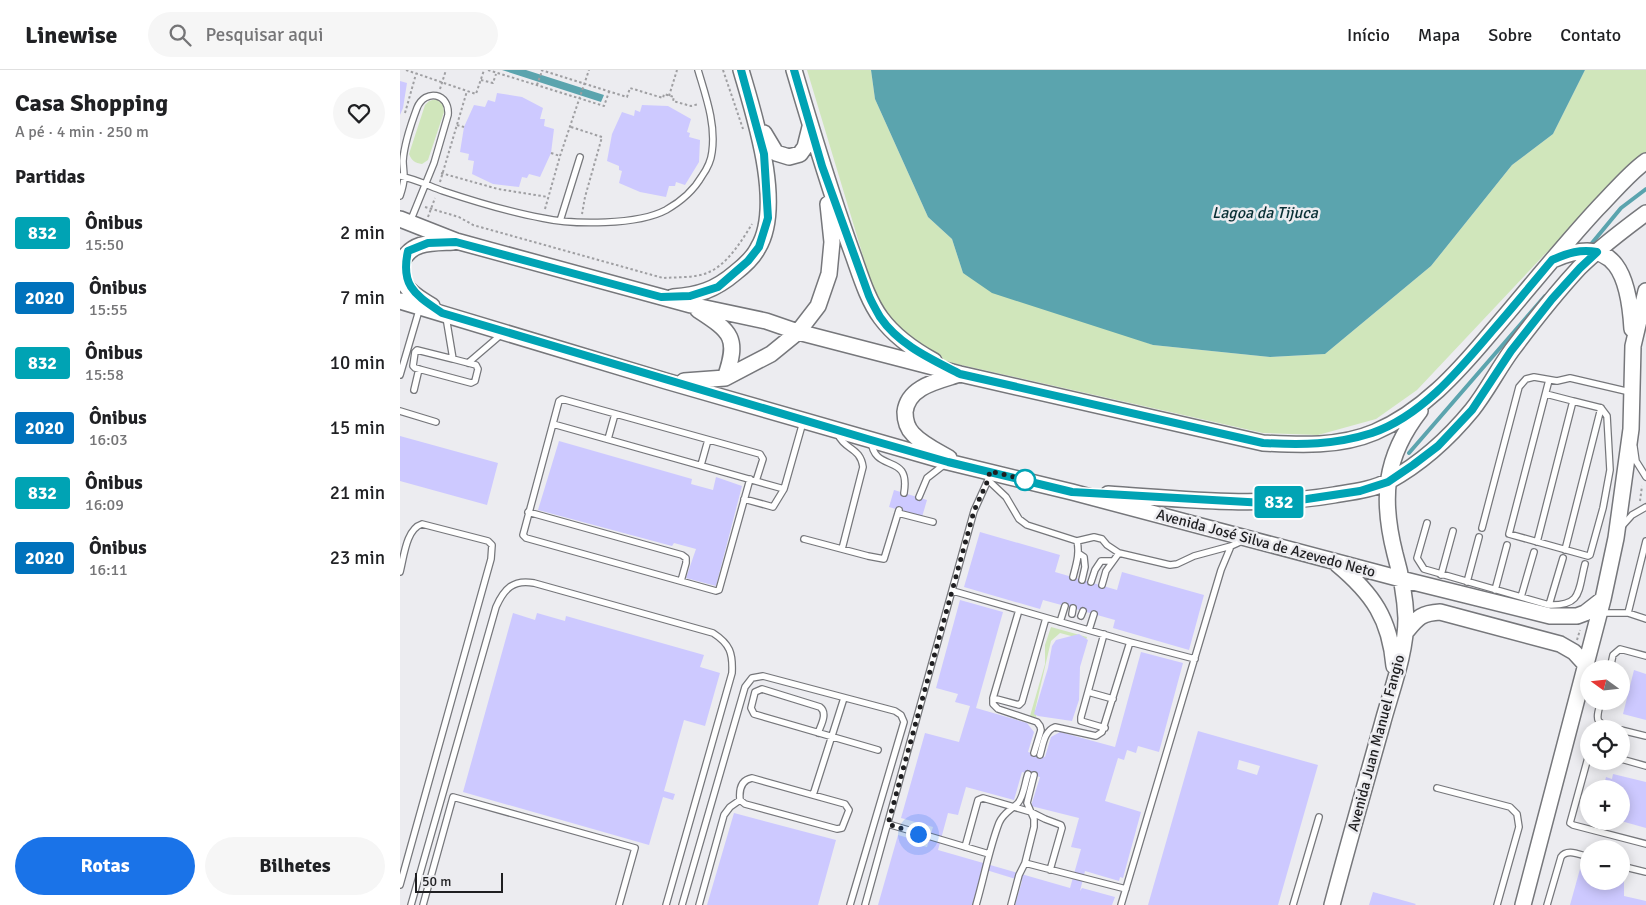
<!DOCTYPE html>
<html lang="pt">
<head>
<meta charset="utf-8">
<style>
	body { margin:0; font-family:Signika,sans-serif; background:#f6f6f6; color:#202124; height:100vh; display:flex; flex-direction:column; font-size:19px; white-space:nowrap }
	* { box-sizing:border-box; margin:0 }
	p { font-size:16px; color:#757577 }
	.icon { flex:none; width:28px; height:28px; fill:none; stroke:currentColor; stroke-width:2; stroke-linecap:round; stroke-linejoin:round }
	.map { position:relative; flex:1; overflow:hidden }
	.panel { display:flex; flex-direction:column; background:#fff; width:400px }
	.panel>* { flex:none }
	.badge { padding:0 10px; border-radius:4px; font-size:18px; line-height:32px }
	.needle { width:32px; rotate:285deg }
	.controls { position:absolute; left:1180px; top:590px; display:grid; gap:10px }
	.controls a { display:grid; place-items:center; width:50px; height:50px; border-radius:50%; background:#fff; box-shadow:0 2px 12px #0003; font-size:25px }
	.scale { position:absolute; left:15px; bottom:12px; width:88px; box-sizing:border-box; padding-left:5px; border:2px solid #1f1f21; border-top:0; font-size:14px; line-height:18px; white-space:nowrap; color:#1f1f21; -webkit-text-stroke:4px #ececf0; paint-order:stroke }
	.you { position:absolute; width:25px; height:25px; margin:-12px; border:4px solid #fff; border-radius:50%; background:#1a73e8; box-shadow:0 0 0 8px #1a73e833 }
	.map>.badge { position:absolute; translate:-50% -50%; box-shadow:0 0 0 2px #fff }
	h2 { padding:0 15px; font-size:19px; line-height:45px }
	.round { display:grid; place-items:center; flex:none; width:52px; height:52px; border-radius:26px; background:#f6f6f6 }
	.summary { display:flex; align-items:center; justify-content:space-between; height:85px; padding:0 15px }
	h1 { font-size:24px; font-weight:700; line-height:38px }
	.button { display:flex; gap:10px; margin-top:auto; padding:10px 15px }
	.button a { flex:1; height:58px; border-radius:30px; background:#1a73e8; color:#fff; font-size:20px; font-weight:700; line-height:58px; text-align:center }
	.button a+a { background:#f6f6f6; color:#202124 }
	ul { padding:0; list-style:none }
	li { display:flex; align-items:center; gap:15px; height:65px; padding:0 15px }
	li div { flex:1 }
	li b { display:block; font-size:19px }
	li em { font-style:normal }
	li .badge { min-width:55px; font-weight:700; text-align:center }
	header { display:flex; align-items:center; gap:30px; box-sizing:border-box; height:70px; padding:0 25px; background:#fff; border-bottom:1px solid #e0e0e0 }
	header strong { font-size:24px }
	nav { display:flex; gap:28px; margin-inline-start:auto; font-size:18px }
	.search { width:350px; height:45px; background:#f6f6f6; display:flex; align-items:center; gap:12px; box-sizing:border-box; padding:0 18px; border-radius:28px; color:#757577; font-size:19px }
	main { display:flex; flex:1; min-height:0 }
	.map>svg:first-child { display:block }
	.green { fill:#d0e6bb }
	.water { fill:#5ba4ae }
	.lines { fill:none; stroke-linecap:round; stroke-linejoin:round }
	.stream { stroke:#5ba4ae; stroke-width:4 }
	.building { fill:#cdc9ff; fill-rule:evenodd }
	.lane-casing { stroke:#76777b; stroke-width:8 }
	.secondary-casing { stroke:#76777b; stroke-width:18 }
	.path { stroke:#9f9fa2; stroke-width:2; stroke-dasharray:2.5 2.5; stroke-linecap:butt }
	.lane { stroke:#fff; stroke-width:5.5 }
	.secondary { stroke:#fff; stroke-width:15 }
	.line-casing { stroke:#fff; stroke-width:11 }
	.line { stroke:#00a3b4; stroke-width:8 }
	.walk { stroke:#1f1f21; stroke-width:5; stroke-dasharray:0 9 }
	.stop-dot { fill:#fff; stroke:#00a3b4; stroke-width:2.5 }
	.labels { text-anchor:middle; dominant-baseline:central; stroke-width:5; stroke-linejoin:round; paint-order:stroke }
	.street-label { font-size:15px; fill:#1f1f21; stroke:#ececf0 }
	.water-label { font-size:16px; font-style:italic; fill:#092f34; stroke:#ececf0 }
</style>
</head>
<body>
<header>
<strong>Linewise</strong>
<div class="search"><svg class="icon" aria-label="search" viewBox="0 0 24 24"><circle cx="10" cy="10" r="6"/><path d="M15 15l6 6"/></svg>Pesquisar aqui</div>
<nav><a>Início</a><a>Mapa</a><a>Sobre</a><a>Contato</a></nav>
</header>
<main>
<section class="panel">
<div class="summary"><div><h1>Casa Shopping</h1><p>A pé · 4 min · 250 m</p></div><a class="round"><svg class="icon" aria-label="heart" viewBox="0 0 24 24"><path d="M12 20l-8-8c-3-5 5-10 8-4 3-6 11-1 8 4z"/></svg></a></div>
<h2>Partidas</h2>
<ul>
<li><span class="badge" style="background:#00a3b4;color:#fff">832</span><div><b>Ônibus</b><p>15:50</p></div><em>2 min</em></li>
<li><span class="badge" style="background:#0072bc;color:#fff">2020</span><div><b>Ônibus</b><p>15:55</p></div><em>7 min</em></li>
<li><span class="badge" style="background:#00a3b4;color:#fff">832</span><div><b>Ônibus</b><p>15:58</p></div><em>10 min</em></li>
<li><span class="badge" style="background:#0072bc;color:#fff">2020</span><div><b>Ônibus</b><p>16:03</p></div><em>15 min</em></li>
<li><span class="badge" style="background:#00a3b4;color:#fff">832</span><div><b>Ônibus</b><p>16:09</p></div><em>21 min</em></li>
<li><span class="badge" style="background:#0072bc;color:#fff">2020</span><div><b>Ônibus</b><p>16:11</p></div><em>23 min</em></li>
</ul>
<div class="button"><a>Rotas</a><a>Bilhetes</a></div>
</section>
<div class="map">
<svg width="1246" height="835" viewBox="0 0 1246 835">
	<rect width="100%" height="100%" fill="#ececf0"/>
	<path class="green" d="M407,0H471L475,29L528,147L552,169L563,203L753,275L870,287L925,284L1031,196L1112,95L1153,64L1185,0H1246V85L1144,185L1017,320L976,349L918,365L863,363L548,292L515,271L479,239Z
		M36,29L43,34L44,42L28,90L22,94C15,93 12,91 9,84L25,35L29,31Z
		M651,557L687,567L686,570L660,563L651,571L635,640L637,641L636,647L630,646L645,594V575Z"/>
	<path class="water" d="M102,0H126L204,25L201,32Z
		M471,0H1185L1153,64L1112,95L1031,196L925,284L870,287L753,275L592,223L563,203L552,169L528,147L475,29Z"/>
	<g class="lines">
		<path class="stream" d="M1192,173L1221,138L1246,119
			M1009,383L1145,226"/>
	</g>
	<path class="building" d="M0,11L7,13L3,38L0,45Z
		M97,23L122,27L143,38L140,49H145L144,56L154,59L151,83L140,107L129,104L127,108L122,107L119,117L93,114L72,104L74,91L68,90L69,84L60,82L64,57L74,35L85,37L88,30L95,32Z
		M242,35L268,36L291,49L287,62L290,63L289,67L300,70L299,92L285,115L276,112L275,116H269L266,127L240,122L219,113L222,101L219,100V96L207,91L212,64L222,42L234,46L235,40L240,42Z
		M0,366L98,393L87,435L0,411Z
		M159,371L292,409L291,414L313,420L316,407L342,416L316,516L286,508L296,479L274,473L272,476L138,440Z
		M494,420L527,430L522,447L489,437Z
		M580,462L660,485L655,502L717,520L722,502L804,525L789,580L713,558L715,550L665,536L643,530L640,539L564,517Z
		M560,530L603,542L576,638L627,653L634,662L628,682L645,687L651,667L660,662L715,677L741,582L783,593L759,682L738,676L736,683L727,680L724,690L718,688L705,731L741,742L723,808L720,807L719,811L685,801L680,821L682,818L715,827L712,835H615L622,811L583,799L572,835H478L498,765L516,770L515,774L527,777L533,757L501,748L525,663L559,672L570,636L555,632L558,624L536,618ZM622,702L640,707L631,736L679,748L671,777L681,779L670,818L538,780L548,743L558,745L566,717L614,730Z
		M113,543L135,550L137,543L165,551L166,546L304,585L300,597L320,603L305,656L284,650L264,721L275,724L273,730L263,727L249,775L63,722Z
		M679,564L688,570L680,597L679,630L672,651L638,646L634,644L648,598L652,576L656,570Z
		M1234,600L1246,604V650L1223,644Z
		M798,661L918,695L878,835H748ZM839,690L860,696L857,705L837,699Z
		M1213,704L1246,712V758L1221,751V719H1203L1206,707L1212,709Z
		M334,743L436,770L418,835H307Z
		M1180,799L1189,801V811H1224V826L1246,831V835H1170Z
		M973,822L1016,834L1015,835H969Z"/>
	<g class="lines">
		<g class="lane-casing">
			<path id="lane" d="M0,106C15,109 29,116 43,121C76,132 109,142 142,148C174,155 238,155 266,140C280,132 294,120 302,106C307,99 311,91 312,82C316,54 306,27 298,0
				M0,126C2,120 4,113 4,107C4,101 3,96 3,91C4,74 11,54 17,38C25,18 50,23 48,45L34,93L10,152
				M160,151L180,87
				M46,247L53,289L76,295L78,299L75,311L71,313L15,298L13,296L15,282L17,280L53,289
				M68,293L103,263
				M0,305L20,237
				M1149,310L1109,464L1188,486L1190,485L1203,438L1210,400L1207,346L1201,338
				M14,320L19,299
				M0,341L36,352
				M153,354L384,419
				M437,362C444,381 460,376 463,397L442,479
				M208,369L215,344
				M471,370C474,405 511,381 504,423
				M1234,377L1236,391L1246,407
				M301,395L308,370
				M350,409L319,520L316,521L126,468L123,465L159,331L162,329L360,384L363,389L356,411
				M588,410L606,427L619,449L627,455L677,471L694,467L702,469L707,475L719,483L770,495L777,494L794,486L831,476
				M519,427L527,408L545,394
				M344,429L373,437L384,419L403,352
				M128,442L282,485L286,488V493L281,511
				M498,443L533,452
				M1027,453L1017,488L1024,499L1149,535C1182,536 1178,521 1185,494
				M1223,455L1232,445L1246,437
				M1082,458L1119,317L1126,309L1134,307L1157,311L1170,308L1230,322
				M404,469L468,486L484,489L499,440
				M1246,471L1228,543L1246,549
				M1137,472L1173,331L1146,324
				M1165,480L1201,338L1173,331
				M678,483L684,487L685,497L682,510
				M0,502C4,487 6,459 22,454L88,471L92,475L91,489L0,815
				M1041,505L1053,461
				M673,507C676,495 680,484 677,471
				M691,512L695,500L701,491H712
				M1067,512L1079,467
				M702,515L706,501L719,483
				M1095,520L1107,475
				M553,521L619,540
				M1121,527L1134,482
				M1149,535L1163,488
				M1200,543H1228
				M672,544L673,538
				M681,546L683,541
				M660,552L665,536
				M689,560L694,544
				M704,564L681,647V651L705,658
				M730,572L795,589
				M1210,599L1213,585L1220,579L1246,586
				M688,622L713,629
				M593,628L619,635L622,632L646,548
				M1201,631C1195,652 1195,653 1217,659
				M1221,660L1246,666
				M418,663C421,655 428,643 420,637L362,619L355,622L351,638L354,644L478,680
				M634,683L641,660L640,656L637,652L598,639L593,634V628L619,540L730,572L702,662L696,666L655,657C644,661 643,675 640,685
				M1189,684L1170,753L1173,755L1246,774
				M1221,689L1246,696
				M352,708L445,734L449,740L442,758L437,759L345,734L340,730C339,720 341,710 352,708Z
				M1037,718L1110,737L1117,744L1119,757L1097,835
				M413,725L444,628
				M488,754L589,784
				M565,777L578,730L583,728L631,742L645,749L661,755L662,758L650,800
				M625,793L726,819
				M1221,796L1246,802
				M11,835L96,537C104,519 113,509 134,513L313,563C330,574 333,583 332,603L266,835
				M23,835L53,727L235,778L219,835
				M282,835L345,617L352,608L363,606L495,641L501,645L504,652L450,835
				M299,835L324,745L330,737L340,730
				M465,835L574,441L588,410L590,403
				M576,835C584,808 589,779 599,753C603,743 611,740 618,733C624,726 625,712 628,704
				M611,835L619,805L625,793L634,757V749L627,733L634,705
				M721,835L821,500L831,476L842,471
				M893,835L919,747
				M1147,835L1161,787C1167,778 1180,785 1189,787"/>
		</g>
		<g class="secondary-casing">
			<path id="secondary" d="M394,0C412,61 430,122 452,182C460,204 467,229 481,248C495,267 514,280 534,291
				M364,63L376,83L389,87L400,84L405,77L410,57
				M0,149L56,171L291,235L366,251L398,262L560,304L863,373C900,375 940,377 975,362C1022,342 1057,303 1089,265C1125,223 1160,179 1197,139C1213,123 1228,104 1246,91
				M1155,189C1217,162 1229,209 1232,259
				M273,227C299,225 315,220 335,203C344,196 353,188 358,178C384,135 354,45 341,0
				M0,231L266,311L548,392L672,422L1001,509L1150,546H1177L1185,543L1203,529
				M32,236C23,230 10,224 5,214C1,207 0,199 2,192C11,171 33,173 53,172
				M298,240C332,262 339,268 325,308
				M284,311L325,308L371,284L398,262L418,236L429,204L432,172L428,134
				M549,388C537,381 522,374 513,364C507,358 505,350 505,342C508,316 539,311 560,304
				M708,424C783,429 859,438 934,425C952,422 972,420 989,411C1020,394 1049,368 1072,340C1087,321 1098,299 1112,280C1133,252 1155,224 1179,198C1199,178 1223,160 1246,143
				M937,494C973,524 990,549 994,596
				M1005,563C1017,549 1020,543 1040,542L1160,574L1174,582L1185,594
				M932,835C948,775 965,715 982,655C991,621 1006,584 1006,548C1005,526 1001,505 995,484C981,429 984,387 1020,341
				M1123,835L1203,529L1216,468L1231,359L1233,276L1246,221"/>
		</g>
		<path class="path" d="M6,0L76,24L84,0
			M88,0L204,36L209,22
			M141,0L227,27L230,18L263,28L264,24L274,27L273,31L291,36L299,34
			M323,0L343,59
			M81,10L93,13L96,4
			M137,15L142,1
			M40,19L46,0
			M269,26L277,0
			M5,43L16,4
			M57,55L64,57
			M171,57L202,67L185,127L182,144
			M151,83L160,86
			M41,103L98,119L148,127
			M40,112L67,21
			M25,137L59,147L73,155L263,208C277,207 294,208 307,203C327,195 341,172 352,154
			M145,139L160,86L189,0
			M28,147L35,128
			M1240,431L1242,416
			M1177,570L1180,560"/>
		<use href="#lane" class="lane"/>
		<use href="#secondary" class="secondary"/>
	</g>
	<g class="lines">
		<g class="line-casing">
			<path id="line" d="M341,0L364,84L368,148L359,177L348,191L318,217L290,226L261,227L56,172L28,173L8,181C0,217 16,225 42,243L471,370L548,392L672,422L865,433L900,430L960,421L988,412L1013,395L1038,376L1072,340L1111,281L1152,229L1180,198L1197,182C1180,179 1168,183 1152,190C1132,214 1113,237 1093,260C1060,299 1022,346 972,363C934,375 902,375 863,373L560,304C531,289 499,275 480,247C476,240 472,233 469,226L422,96L394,0"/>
		</g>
		<use href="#line" class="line"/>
		<path class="walk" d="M518,764L488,754L574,441L588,410L590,401L625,410"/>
	</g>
	<circle class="stop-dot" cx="625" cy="410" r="10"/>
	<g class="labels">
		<g class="street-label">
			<text transform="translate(866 473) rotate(15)">Avenida José Silva de Azevedo Neto</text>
			<text transform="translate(976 673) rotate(-75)">Avenida Juan Manuel Fangio</text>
		</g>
		<g class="water-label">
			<text x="865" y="143">Lagoa da Tijuca</text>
		</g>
	</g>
</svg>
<div class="controls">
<a><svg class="needle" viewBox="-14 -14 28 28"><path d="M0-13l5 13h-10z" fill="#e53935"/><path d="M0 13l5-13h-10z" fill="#757577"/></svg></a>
<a><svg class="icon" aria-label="locate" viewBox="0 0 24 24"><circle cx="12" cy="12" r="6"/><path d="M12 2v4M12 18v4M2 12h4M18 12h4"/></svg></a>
<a>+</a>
<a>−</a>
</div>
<div class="scale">50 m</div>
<div class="you" style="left:518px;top:764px"></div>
<b class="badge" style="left:879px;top:432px;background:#00a3b4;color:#fff">832</b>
</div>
</main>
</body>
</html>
